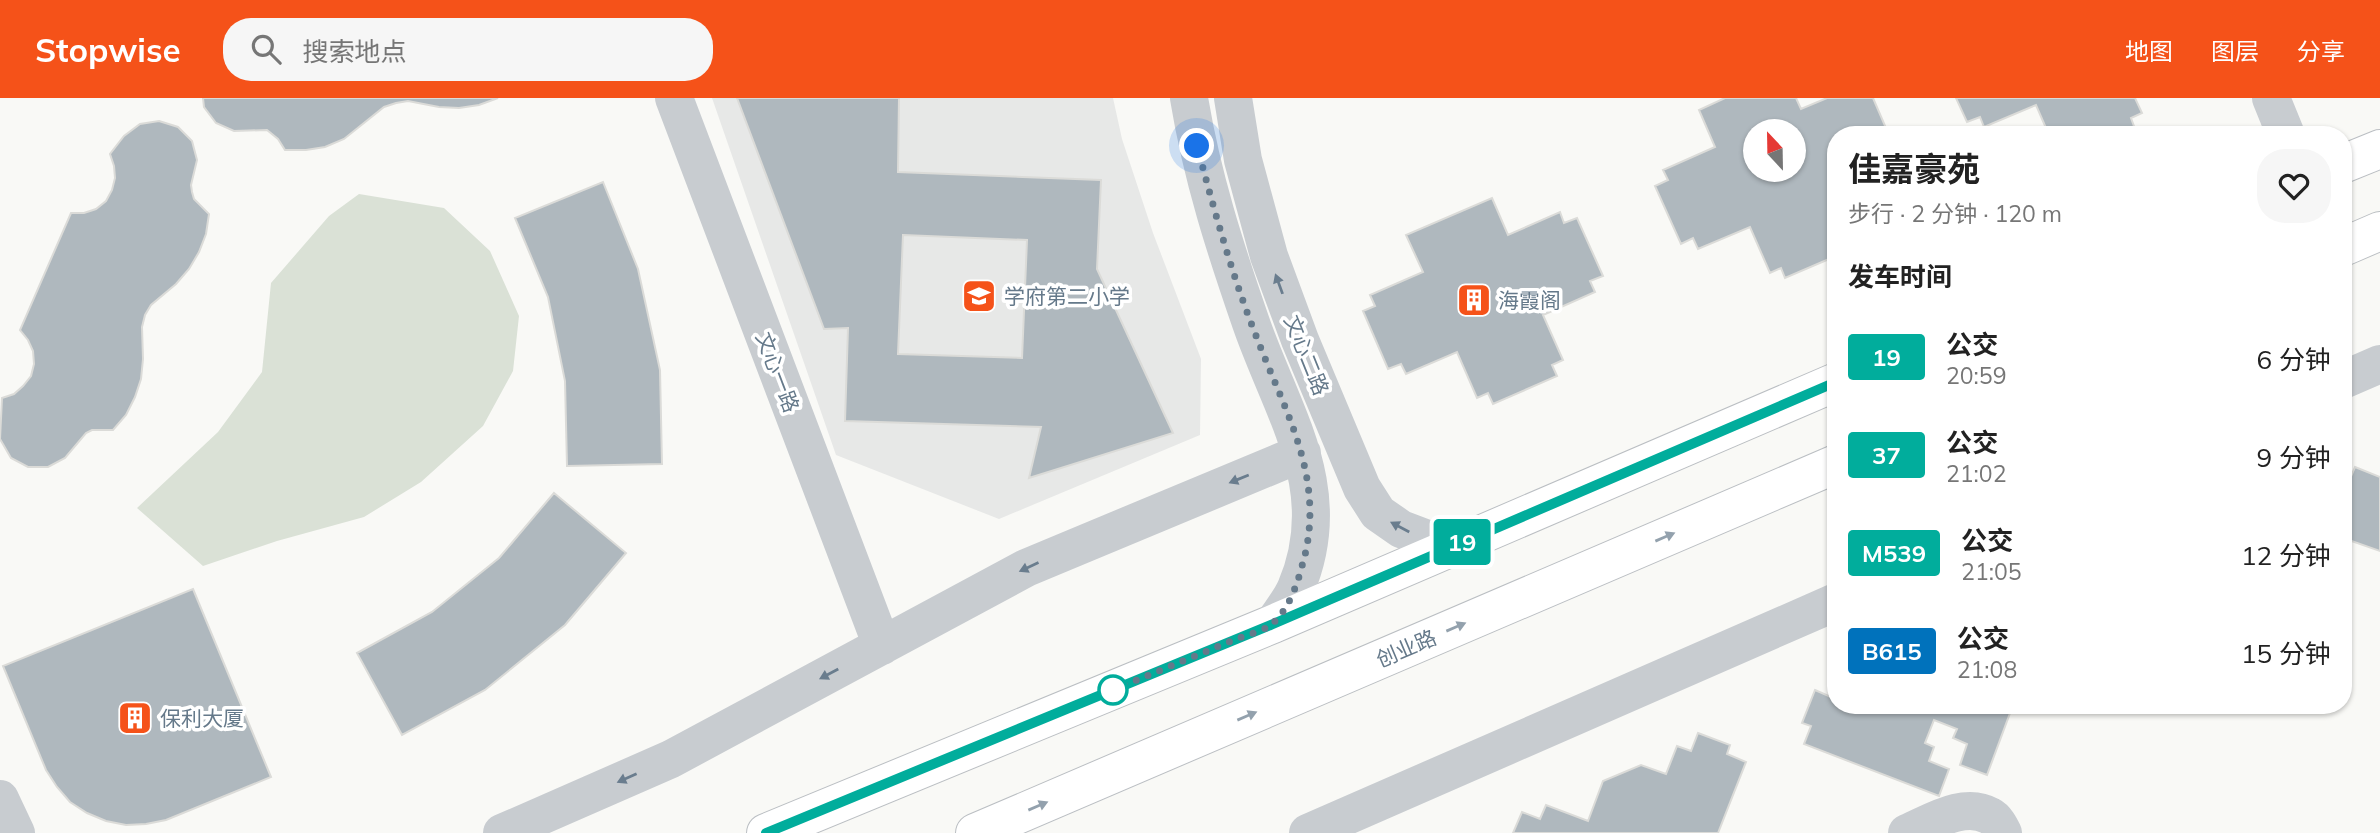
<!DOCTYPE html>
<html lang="zh">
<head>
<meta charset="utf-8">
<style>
	body { margin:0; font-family:Mulish,"Noto Sans SC",sans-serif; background:#f6f6f6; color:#222; height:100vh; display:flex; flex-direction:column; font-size:26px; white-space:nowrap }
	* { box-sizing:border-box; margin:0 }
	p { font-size:23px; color:#767676 }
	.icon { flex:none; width:38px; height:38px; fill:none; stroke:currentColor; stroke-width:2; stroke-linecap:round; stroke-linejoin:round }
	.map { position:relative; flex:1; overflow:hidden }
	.drawer { position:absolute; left:1827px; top:28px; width:525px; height:588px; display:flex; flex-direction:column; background:#fff; border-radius:28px; box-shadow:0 2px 5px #0004 }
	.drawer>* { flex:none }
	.badge { padding:0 14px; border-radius:5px; font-size:24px; line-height:46px }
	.needle { width:46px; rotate:338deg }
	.tools { position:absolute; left:1743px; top:21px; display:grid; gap:14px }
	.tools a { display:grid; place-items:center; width:63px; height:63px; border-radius:50%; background:#fff; box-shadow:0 2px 5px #0004; font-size:35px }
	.you { position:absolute; width:35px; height:35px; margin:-18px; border:5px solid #fff; border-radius:50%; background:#1a73e8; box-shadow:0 0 0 10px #1a73e833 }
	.map>.badge { position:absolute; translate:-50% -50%; box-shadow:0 0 0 4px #fff }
	h2 { padding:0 21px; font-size:26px; line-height:63px }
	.round { display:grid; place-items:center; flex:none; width:74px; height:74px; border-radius:28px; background:#f6f6f6 }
	.headline { display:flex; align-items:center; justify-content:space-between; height:119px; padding:0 21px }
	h1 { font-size:33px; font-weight:700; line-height:52px }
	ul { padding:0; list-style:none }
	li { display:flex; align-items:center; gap:21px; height:98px; padding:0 21px }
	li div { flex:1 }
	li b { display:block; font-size:26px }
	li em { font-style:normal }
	li .badge { min-width:77px; font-weight:700; text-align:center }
	header { display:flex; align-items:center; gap:42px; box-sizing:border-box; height:98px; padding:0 35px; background:#f55219; color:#fff }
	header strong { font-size:33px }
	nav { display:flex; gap:38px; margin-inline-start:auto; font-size:24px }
	.search { width:490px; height:63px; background:#f6f6f6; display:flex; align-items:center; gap:18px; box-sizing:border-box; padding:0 24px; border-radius:28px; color:#767676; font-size:26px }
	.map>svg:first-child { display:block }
	.built { fill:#e7e8e7 }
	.green { fill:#dae1d6 }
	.building { fill:#afb8be; stroke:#dbdbd8; stroke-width:2; fill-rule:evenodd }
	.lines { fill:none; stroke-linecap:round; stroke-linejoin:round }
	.major-casing { stroke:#bbbfc3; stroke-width:40 }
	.minor { stroke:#c8ccd0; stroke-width:38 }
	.major { stroke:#fff; stroke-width:38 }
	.oneway { fill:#6a7d8e }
	.oneway2 { fill:#93a1ad }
	.line-casing { stroke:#fff; stroke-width:16 }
	.line { stroke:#01ad9c; stroke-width:10 }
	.walk { stroke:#65798a; stroke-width:7; stroke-dasharray:0 12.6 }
	.stop-dot { fill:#fff; stroke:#01ad9c; stroke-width:3.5 }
	.labels { text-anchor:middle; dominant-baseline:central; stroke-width:7; stroke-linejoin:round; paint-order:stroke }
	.poi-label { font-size:21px; fill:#65798a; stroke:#fff; text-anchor:start }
	.street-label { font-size:21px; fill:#65798a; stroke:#fff }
</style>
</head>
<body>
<header>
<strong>Stopwise</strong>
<div class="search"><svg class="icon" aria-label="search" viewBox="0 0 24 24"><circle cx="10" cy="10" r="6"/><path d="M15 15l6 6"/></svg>搜索地点</div>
<nav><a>地图</a><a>图层</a><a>分享</a></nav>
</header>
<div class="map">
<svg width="2380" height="735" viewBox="0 0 2380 735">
	<rect width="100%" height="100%" fill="#f9f9f6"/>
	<path class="built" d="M712,0H1113L1122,41L1153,135L1201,261L1200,337L999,421L836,357Z"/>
	<path class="green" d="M359,96L444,110L490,153L519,218L513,273L483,328L421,384L364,419L277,443L203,468L137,410L218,334L262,274L271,185L329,118Z"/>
	<path class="building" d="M203,0H498L479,7L459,10L439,9L408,3L396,5L384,9L344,41L325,49L306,52H285L278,41L267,32L234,33L216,25L204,9Z
		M737,0H899L898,74L1101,82L1097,171L1173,335L1029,380L1041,329L845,323L848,230L824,231ZM903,137L1027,142L1022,260L898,256Z
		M1725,0H1796L1801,11L1827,0H1873L1889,37H1836V158L1785,180L1781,170L1770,175L1750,129L1698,151L1693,140L1681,146L1655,88L1668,82L1663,72L1715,49L1699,12ZM1755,33H1794V72H1755Z
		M1956,0H2135L2142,15L2131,20L2135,31L2121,37H2049L2036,7L1984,29L1980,19L1967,24Z
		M159,23L178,29L192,43L197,62L191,87L192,94L194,101L209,116L206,136L199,154L189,171L176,186L151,207L145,217L142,229L143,261L141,281L135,299L126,317L113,332H92L86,335L65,360L48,369H28L11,360L0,341L2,300L14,296L23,288L31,278L34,266L33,253L28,242L20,232L71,115H84L96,111L106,103L112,92L115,80L114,68L110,56L124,38L140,26Z
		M603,84L638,171L660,272L662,366L567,368L565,283L548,199L515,120Z
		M1492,100L1508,137L1560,114L1564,125L1577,120L1603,178L1590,183L1595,194L1543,217L1563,262L1552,267L1557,278L1493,306L1488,295L1477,300L1457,254L1406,276L1401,266L1388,271L1363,213L1375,208L1370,197L1423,174L1406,137Z
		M2355,369L2380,379V453L2343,440V381L2349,383Z
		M554,395L626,455L565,527L485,592L402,637L357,555L432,514L499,460Z
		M193,491L271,679L166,722L146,726L126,727L106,723L87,715L70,704L57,689L46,672L3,568Z
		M1815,592L1833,600L1836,592V607H2013L1987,677L1960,667L1967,646L1953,640L1957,631L1934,622L1925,645L1934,649L1929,663L1949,671L1939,698L1804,646L1811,628L1802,625Z
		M1698,635L1730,647L1727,656L1746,664L1718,735H1513L1522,714L1540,721L1546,707L1588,723L1603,683L1641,667L1666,676L1677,648L1691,653Z"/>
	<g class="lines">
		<g class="major-casing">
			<path id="major" d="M2343,66L2380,51
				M2343,149L2380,133
				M766,735L1273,526L1836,284
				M975,735L1836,366"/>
		</g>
		<path class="minor" d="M674,0L882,548
			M1189,0C1202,79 1225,150 1251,225C1282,315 1338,391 1296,490C1291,502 1281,514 1273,526
			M1233,0L1243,62L1269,158L1300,242L1362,390L1378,415L1401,431L1430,442H1466
			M2271,0L2286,37
			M2343,282L2380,266
			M0,701L16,735
			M502,735L671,661L1026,470L1302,355
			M1308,735L1836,504
			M1907,735C1931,725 1964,703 1990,718C1996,721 2000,729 2003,735"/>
		<use href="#major" class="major"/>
	</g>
	<defs><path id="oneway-solid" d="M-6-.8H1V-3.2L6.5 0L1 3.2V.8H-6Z" transform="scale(1.75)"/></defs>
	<g class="oneway">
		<use href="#oneway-solid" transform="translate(1279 186) rotate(-110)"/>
		<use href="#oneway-solid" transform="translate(1239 381) rotate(158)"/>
		<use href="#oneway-solid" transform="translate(1400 429) rotate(-152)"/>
		<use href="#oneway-solid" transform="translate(1029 469) rotate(155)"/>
		<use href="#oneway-solid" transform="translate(829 576) rotate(152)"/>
		<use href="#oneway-solid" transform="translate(627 680) rotate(156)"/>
	</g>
	<g class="oneway2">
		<use href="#oneway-solid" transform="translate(1665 439) rotate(-23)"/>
		<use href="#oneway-solid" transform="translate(1456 529) rotate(-23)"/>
		<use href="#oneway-solid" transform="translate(1247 618) rotate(-23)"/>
		<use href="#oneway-solid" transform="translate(1038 708) rotate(-23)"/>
	</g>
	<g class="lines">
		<g class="line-casing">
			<path id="line" d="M766,735L1273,526L1836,284"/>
		</g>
		<use href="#line" class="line"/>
		<path class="walk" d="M1113,592C1154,575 1195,558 1236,541C1246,537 1266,533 1274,524C1289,510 1297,487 1302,468C1328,381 1284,313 1255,235C1231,174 1214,111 1197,48"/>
	</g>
	<defs>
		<g id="school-square" transform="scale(1.75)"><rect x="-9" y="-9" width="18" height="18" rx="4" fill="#f55219" stroke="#fff"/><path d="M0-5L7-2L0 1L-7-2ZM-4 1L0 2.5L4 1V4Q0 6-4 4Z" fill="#fff"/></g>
		<g id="building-square" transform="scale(1.75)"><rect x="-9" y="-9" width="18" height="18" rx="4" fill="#f55219" stroke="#fff"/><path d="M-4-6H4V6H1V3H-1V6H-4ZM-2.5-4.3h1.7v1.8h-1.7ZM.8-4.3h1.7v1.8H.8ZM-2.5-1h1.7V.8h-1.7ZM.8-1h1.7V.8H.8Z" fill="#fff"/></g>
	</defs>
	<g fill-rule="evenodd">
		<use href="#school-square" x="979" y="198"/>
		<use href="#building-square" x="1474" y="202"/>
		<use href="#building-square" x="135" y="620"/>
	</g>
	<circle class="stop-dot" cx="1113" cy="592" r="14"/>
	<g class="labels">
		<g class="poi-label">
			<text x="1004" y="198">学府第二小学</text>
			<text x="1498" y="202">海霞阁</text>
			<text x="160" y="620">保利大厦</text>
		</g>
		<g class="street-label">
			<text transform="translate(1307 257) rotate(68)">文心二路</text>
			<text transform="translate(778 274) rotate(69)">文心一路</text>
			<text transform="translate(1406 550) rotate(-23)">创业路</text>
		</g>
	</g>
</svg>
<div class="tools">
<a><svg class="needle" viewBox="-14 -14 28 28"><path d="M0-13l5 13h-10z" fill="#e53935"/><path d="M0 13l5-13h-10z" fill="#767676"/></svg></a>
</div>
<div class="you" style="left:1197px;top:48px"></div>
<b class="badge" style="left:1462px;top:444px;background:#01ad9c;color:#fff">19</b>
<section class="drawer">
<div class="headline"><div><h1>佳嘉豪苑</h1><p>步行 · 2 分钟 · 120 m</p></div><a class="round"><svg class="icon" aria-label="heart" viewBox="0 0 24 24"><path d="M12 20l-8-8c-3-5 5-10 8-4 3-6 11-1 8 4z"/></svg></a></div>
<h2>发车时间</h2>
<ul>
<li><span class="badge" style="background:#01ad9c;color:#fff">19</span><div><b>公交</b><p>20:59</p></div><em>6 分钟</em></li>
<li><span class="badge" style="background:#01ad9c;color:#fff">37</span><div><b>公交</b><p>21:02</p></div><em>9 分钟</em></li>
<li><span class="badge" style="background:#01ad9c;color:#fff">M539</span><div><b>公交</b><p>21:05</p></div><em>12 分钟</em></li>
<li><span class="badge" style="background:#0072bc;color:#fff">B615</span><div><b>公交</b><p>21:08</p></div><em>15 分钟</em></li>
</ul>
</section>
</div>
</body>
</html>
